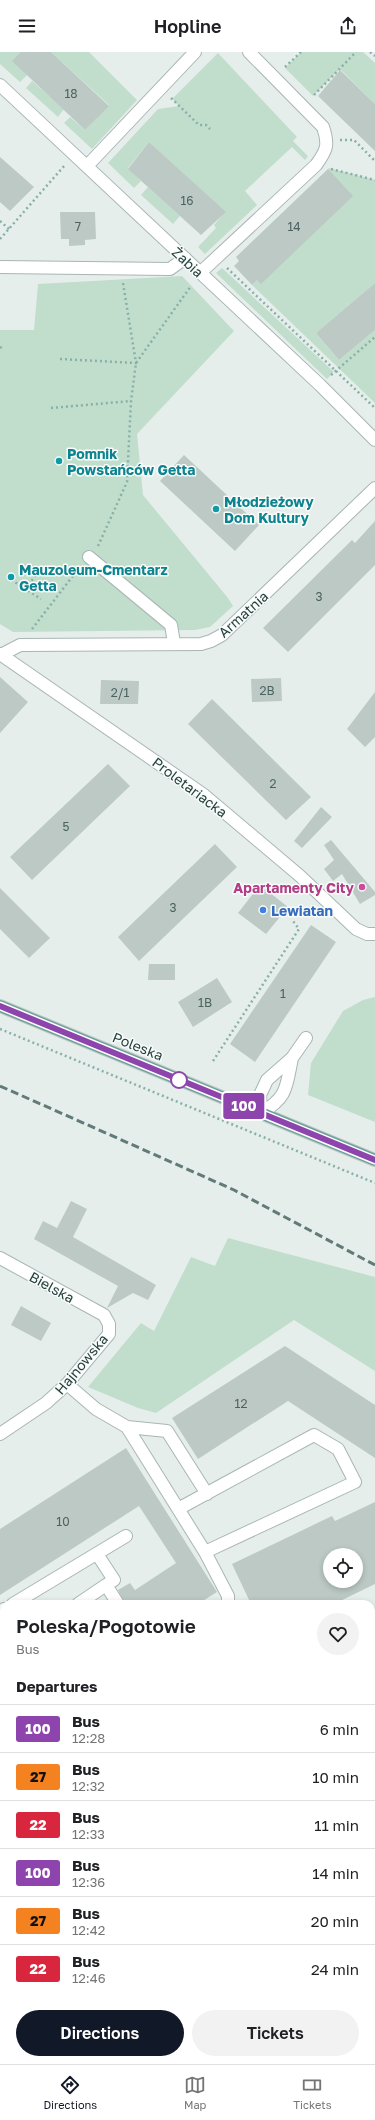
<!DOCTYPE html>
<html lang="en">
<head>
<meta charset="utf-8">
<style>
	body { margin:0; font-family:"Golos Text",sans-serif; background:#f2f2f2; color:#202124; height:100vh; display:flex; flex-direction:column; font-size:15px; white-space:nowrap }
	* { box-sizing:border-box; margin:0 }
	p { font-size:13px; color:#757577 }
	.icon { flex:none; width:22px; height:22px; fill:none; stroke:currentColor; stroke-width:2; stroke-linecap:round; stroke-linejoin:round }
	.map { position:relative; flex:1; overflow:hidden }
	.panel { position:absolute; left:0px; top:1548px; width:375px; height:464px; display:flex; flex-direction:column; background:#fff; border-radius:12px 12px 0 0; box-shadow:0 2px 6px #0003 }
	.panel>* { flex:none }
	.badge { padding:0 8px; border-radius:3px; font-size:14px; line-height:26px }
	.fabs { position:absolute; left:323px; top:1496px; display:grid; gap:8px }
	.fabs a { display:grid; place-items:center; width:40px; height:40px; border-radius:50%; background:#fff; box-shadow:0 2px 6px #0003; font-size:20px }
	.map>.badge { position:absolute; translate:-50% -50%; box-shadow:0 0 0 2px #fff }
	h2 { padding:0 16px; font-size:15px; line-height:36px }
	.round { display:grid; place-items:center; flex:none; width:42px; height:42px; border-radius:21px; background:#f2f2f2 }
	.summary { display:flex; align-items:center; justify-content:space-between; height:68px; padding:0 16px }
	h1 { font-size:19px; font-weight:600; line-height:30px }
	.button { display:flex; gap:8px; margin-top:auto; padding:8px 16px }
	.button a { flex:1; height:46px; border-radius:24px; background:#111827; color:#fff; font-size:16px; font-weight:600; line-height:46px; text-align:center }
	.button a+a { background:#f2f2f2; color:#202124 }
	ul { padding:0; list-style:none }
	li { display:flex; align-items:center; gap:12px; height:48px; padding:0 16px; border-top:1px solid #e0e0e0 }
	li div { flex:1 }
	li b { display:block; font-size:15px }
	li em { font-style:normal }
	li .badge { min-width:44px; font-weight:700; text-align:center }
	header { display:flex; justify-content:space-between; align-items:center; height:52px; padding:0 16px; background:#fff; font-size:18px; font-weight:600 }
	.tabs { display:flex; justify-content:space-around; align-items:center; height:56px; border-top:1px solid #e0e0e0; background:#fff; font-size:11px; color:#757577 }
	.tabs a { display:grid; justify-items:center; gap:2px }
	.tabs .current { color:#111827 }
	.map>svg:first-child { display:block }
	.green { fill:#c1decd }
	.building { fill:#bcc9c5; fill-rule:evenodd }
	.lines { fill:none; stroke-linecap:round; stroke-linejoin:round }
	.minor-casing { stroke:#a9b6b4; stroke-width:14 }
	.major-casing { stroke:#c2cac9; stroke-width:14 }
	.path { stroke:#88b0a9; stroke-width:2.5; stroke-dasharray:2 3; stroke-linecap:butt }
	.minor { stroke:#fff; stroke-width:12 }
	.major { stroke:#6da29b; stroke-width:12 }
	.rail { stroke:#617b78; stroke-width:3; stroke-dasharray:8 4; stroke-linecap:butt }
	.line-casing { stroke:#fff; stroke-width:9 }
	.line { stroke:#8e44ad; stroke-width:6 }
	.culture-dot { fill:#0f9aa8; stroke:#f7fbf9; stroke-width:1.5 }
	.hotel-dot { fill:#d1479c; stroke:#f7fbf9; stroke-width:1.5 }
	.shop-dot { fill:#3f7fe0; stroke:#f7fbf9; stroke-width:1.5 }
	.stop-dot { fill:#fff; stroke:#8e44ad; stroke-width:2 }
	.labels { text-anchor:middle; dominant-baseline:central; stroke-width:3; stroke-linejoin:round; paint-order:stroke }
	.number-label { font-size:12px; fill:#4c625f }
	.street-label { font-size:14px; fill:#26403d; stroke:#f7fbf9 }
	.culture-label { font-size:14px; font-weight:bold; fill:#0d838f; stroke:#f7fbf9; text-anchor:start }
	.hotel-label { font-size:14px; font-weight:bold; fill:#b23c85; stroke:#f7fbf9; text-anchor:end }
	.shop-label { font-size:14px; font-weight:bold; fill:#366cbe; stroke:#f7fbf9; text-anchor:start }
</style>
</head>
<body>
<header><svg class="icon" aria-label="menu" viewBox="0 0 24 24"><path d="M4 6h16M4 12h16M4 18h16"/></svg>Hopline<svg class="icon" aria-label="share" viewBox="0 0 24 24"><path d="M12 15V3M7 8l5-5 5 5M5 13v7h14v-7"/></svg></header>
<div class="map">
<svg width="375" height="2012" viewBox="0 0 375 2012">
	<rect width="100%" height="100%" fill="#e6eeec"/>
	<path class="green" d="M0,0H21L27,23L20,30L0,12Z
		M51,0H89L137,48L92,97L64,71L70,65L85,78L109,53Z
		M301,0H363L375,11V52L340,17L313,44L285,16Z
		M218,1L297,85L293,89L308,104L305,108L292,95L245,139L257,153L205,202L198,195L216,176L214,173L225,160L149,90L128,116L141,129L134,136L108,111L158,57L179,54L172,47Z
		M32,29L64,57L58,65L26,36Z
		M329,116L375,128V231L316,281L339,308L375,278V351L252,233L257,228Z
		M148,135L180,164L173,172L141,143Z
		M222,216L334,320L327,327L216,221Z
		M182,224L234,279L137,382L143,443L228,546L233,554L210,575L195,578L13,580L0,572V278H34L38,232Z
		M375,945V1070L308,1043L311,1011L343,959L363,948Z
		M228,1186L375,1225V1319L294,1268L156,1361L138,1356L88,1335L141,1271L154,1279L191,1205L215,1214Z
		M375,1571V1608L371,1610V1573Z
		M4,1767V1804L0,1807V1770Z"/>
	<path class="building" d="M21,0H51L109,54L85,78L12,9Z
		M340,18L375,52V99L318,44Z
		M149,90L226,160L201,183L128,117Z
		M0,105L34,135L10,159L0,150Z
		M328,117L353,144L261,232L257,228L252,233L234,214L239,209L236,205Z
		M60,160H95L96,187L85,188V193L69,194V187H61Z
		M375,231V278L339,308L316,281Z
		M184,403L259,473L235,499L160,429Z
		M375,469V513L288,600L263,576L352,488L355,491Z
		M0,625L28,650L0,681Z
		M281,626L282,649L252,650L251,627Z
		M101,628L139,629L138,652H100Z
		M375,640V685L365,695L347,677Z
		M212,647L311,745L286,768L188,672Z
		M108,712L130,734L32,828L10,805Z
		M321,755L332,765L302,796L294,789Z
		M331,788L375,840V843L360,852L342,822L333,829L324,817L334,808L324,793Z
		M215,792L237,815L139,909L118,885Z
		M260,833L288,855L266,882L238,861Z
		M0,836L50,886L29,906L0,877Z
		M311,873L336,890L255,1010L230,992Z
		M149,912H175V928H148Z
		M217,926L232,950L193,975L178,950Z
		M71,1149L87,1157L73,1185L156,1233L148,1248L133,1241L107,1256L118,1234L34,1187L43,1169L57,1176Z
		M21,1254L51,1271L41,1289L11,1273Z
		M285,1294L375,1353V1406L288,1349L198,1407L172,1366Z
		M126,1396L217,1540L198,1552H125L118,1538L130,1531L135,1538L176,1511L139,1454L0,1543V1477Z
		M375,1450V1532L334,1552H251L232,1512L332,1464L335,1469ZM330,1503H356V1529H330Z"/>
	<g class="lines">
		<g class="minor-casing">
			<path id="minor" d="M0,33L320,333L375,388
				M87,114L195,0
				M0,215L170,217L185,206
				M200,221L316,113C327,98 329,93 323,75L249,0
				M89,505L171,573L174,591
				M0,602L204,743L300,824L356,877L367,882H375
				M1,603L20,593L201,592L211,589L222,583L375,436
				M292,1006C286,1035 288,1045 261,1061L260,1043L267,1028L292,1006L306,986
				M0,1206L104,1263L109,1272V1282L67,1332L46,1351L0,1382
				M67,1332L96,1357L127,1375L205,1500L228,1544V1552
				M127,1375L167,1379L207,1442
				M178,1457L314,1383L338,1397L355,1430L205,1500
				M97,1502L114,1528L106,1533
				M13,1552L126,1484
				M78,1552L106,1533L118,1552
				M0,1560L4,1557
				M0,1605L4,1611
				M0,1707L4,1705
				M263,2012V2008"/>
		</g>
		<g class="major-casing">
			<path id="major" d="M0,954L375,1108"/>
		</g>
		<path class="path" d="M370,0L375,4
			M285,15L301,0
			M314,43L356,0
			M171,46L199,73H206L210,77
			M340,88H354L375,109
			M331,117L375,128
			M0,169L9,177
			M0,187L65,113
			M227,216L375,356
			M0,295L2,296
			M60,307L136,311L123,231
			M331,323L375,285
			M51,356L131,349
			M98,494L127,430L131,349L136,311L191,234
			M7,525L41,547
			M26,537L37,521
			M32,577L79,516
			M0,977L375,1131
			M213,1009L299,877L293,869
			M371,1754L375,1752
			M0,1962L4,1959"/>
		<use href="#minor" class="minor"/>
		<use href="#major" class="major"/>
		<path class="rail" d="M0,1034L234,1138L375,1213
			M371,1620L375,1618
			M371,1639L375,1637
			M0,1818L4,1816
			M0,1836L4,1834"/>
	</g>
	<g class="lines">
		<g class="line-casing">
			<path id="line" d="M0,954L375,1108"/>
		</g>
		<use href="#line" class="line"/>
	</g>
	<g class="culture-dot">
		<circle cx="59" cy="409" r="4"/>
		<circle cx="216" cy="457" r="4"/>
		<circle cx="11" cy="525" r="4"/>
	</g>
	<circle class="hotel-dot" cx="362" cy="835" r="4"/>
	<circle class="shop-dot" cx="263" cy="858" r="4"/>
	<circle class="stop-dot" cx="179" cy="1028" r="8"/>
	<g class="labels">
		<g class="number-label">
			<text x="71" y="41">18</text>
			<text x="187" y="148">16</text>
			<text x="78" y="174">7</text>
			<text x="294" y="174">14</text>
			<text x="319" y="544">3</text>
			<text x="267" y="638">2B</text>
			<text x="120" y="640">2/1</text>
			<text x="273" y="731">2</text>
			<text x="66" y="774">5</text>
			<text x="173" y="855">3</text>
			<text x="283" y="941">1</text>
			<text x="205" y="950">1B</text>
			<text x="241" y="1351">12</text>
			<text x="63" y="1469">10</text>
		</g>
		<g class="street-label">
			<text transform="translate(188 210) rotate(43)">Żabia</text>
			<text transform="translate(243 562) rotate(-42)">Armatnia</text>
			<text transform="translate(190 735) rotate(37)">Proletariacka</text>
			<text transform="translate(138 994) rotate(22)">Poleska</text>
			<text transform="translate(52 1235) rotate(29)">Bielska</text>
			<text transform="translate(81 1312) rotate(-50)">Hajnowska</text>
		</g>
		<g class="culture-label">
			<text x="67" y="401">Pomnik<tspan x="67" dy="16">Powstańców Getta</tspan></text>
			<text x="224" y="449">Młodzieżowy<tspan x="224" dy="16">Dom Kultury</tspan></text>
			<text x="19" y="517">Mauzoleum-Cmentarz<tspan x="19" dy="16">Getta</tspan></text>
		</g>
		<g class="hotel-label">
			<text x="354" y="835">Apartamenty City</text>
		</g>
		<g class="shop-label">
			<text x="271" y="858">Lewiatan</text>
		</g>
	</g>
</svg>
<div class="fabs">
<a><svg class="icon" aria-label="locate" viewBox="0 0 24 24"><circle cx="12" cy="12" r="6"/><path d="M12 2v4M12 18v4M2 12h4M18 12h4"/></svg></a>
</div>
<b class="badge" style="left:244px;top:1054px;background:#8e44ad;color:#fff">100</b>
<section class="panel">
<div class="summary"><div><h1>Poleska/Pogotowie</h1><p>Bus</p></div><a class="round"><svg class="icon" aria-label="heart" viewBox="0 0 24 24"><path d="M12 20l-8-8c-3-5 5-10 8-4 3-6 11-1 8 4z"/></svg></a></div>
<h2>Departures</h2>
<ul>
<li><span class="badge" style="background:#8e44ad;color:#fff">100</span><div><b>Bus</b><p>12:28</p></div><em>6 min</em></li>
<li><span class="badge" style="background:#f58220;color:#111">27</span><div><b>Bus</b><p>12:32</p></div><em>10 min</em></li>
<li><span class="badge" style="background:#d7263d;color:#fff">22</span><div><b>Bus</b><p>12:33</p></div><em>11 min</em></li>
<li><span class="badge" style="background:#8e44ad;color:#fff">100</span><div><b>Bus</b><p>12:36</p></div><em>14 min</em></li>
<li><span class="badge" style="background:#f58220;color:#111">27</span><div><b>Bus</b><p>12:42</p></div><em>20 min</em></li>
<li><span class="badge" style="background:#d7263d;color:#fff">22</span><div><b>Bus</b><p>12:46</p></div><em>24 min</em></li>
</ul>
<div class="button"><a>Directions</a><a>Tickets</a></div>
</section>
</div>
<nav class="tabs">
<a class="current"><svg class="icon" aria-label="directions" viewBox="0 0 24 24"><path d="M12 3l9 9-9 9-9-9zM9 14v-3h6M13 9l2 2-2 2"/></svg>Directions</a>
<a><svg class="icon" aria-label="map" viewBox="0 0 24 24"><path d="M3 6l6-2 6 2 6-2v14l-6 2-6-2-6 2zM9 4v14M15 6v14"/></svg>Map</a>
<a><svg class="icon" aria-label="tickets" viewBox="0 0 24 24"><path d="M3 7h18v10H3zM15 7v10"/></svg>Tickets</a>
</nav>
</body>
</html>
